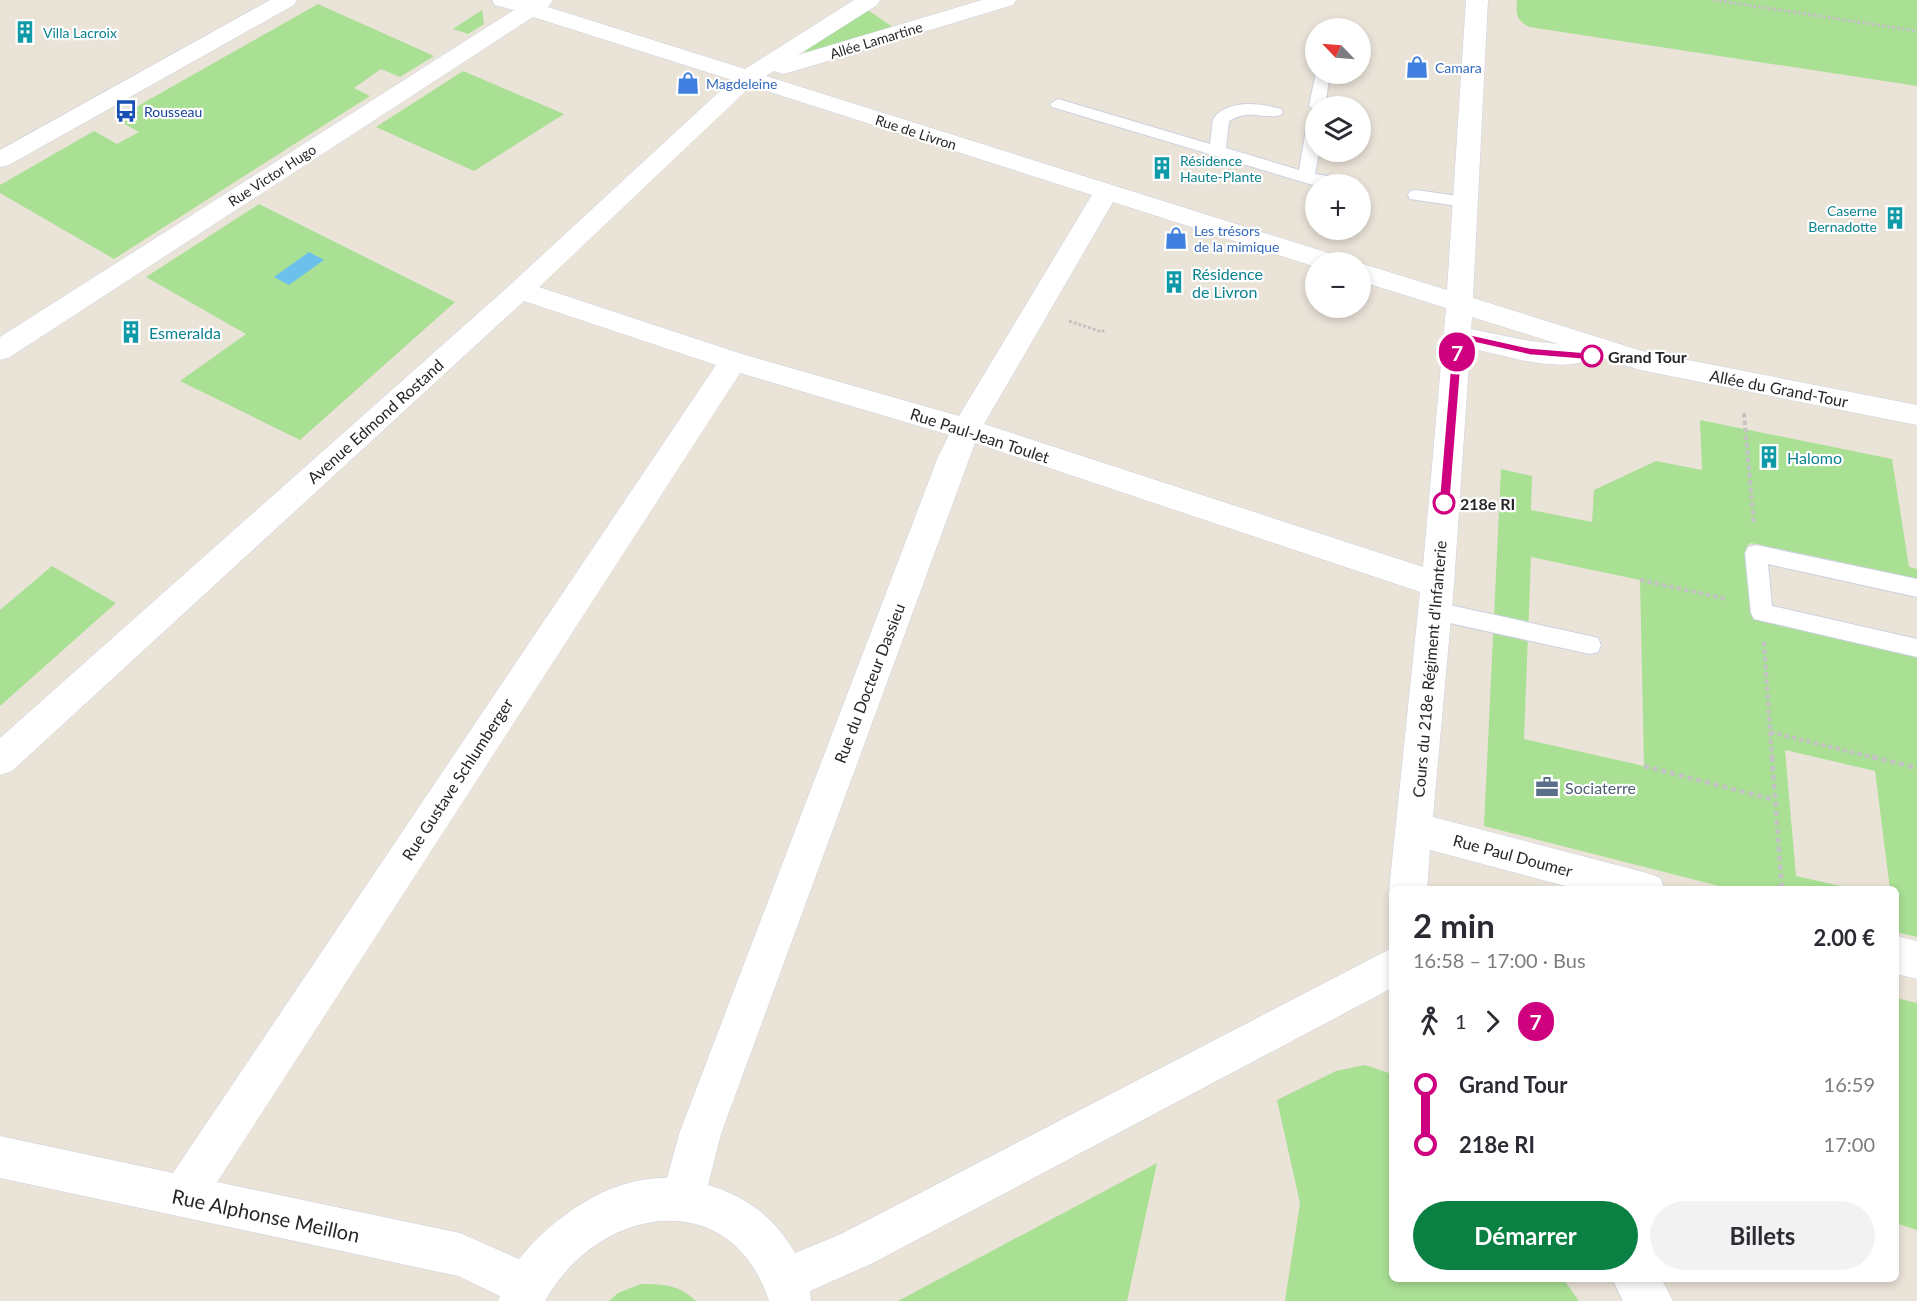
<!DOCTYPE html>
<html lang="fr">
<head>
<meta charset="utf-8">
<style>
	body { margin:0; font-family:Lato,sans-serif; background:#f2f2f3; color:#2b2b33; height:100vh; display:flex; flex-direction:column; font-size:22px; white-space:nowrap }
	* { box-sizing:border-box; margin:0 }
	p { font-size:20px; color:#7c7c81 }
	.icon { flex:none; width:33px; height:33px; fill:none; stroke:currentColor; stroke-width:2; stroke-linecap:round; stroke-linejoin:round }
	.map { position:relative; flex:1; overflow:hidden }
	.details { position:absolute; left:1389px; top:886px; width:510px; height:396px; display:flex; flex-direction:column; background:#fff; border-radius:9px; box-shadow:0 3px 9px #0003 }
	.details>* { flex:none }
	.badge { padding:0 12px; border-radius:20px; font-size:21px; line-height:39px }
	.needle { width:39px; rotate:295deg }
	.buttons { position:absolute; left:1305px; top:18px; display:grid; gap:12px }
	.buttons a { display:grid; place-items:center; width:66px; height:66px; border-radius:50%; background:#fff; box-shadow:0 3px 9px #0003; font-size:30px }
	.map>.badge { position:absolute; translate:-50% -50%; box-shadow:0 0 0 3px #fff }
	.legs { display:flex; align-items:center; gap:9px; height:66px; padding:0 24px; font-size:20px }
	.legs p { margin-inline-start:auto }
	.summary { display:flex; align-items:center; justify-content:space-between; height:102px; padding:0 24px }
	h1 { font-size:33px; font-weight:700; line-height:45px }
	.action { display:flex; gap:12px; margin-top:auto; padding:12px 24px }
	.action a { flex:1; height:69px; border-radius:36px; background:#0b8043; color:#fff; font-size:24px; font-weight:700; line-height:69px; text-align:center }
	.action a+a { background:#f2f2f3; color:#2b2b33 }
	ul { padding:0 24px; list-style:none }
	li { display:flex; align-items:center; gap:21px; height:60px; font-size:22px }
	li i { display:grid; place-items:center; width:9px; height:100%; margin:0 8px; background:currentColor }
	li i::after { content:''; width:15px; height:15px; margin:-8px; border:4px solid; border-radius:50%; background:#fff }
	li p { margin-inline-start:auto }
	li:first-child i { background:linear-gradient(#0000 50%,currentColor 0) }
	li:last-child i { background:linear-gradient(currentColor 50%,#0000 0) }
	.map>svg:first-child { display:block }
	.green { fill:#a9e094; fill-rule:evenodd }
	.water { fill:#6bc1ec }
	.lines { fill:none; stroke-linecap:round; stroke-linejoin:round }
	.lane-casing { stroke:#cdd0e0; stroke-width:2 }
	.street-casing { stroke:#cdd0e0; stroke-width:1 }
	.secondary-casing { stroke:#cdd0e0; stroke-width:1 }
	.path-far2 { stroke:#c3c3c3; stroke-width:3; stroke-dasharray:3 2; stroke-linecap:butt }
	.path-far1 { stroke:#c3c3c3; stroke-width:4; stroke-dasharray:4.5 3; stroke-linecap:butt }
	.path { stroke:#c3c3c3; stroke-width:4.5; stroke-dasharray:5 4; stroke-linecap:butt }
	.lane { fill:#fff; fill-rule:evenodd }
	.street { fill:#fff; fill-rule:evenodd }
	.secondary { fill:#fff; fill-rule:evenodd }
	.line-1 { fill:#cf007f; stroke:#fff; stroke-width:1.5 }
	.stop-1-dot { fill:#fff; stroke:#cf007f; stroke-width:3 }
	.labels { text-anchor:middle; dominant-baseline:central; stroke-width:4.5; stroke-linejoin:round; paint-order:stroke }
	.far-culture-label { font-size:14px; fill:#0d838f; stroke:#fff; text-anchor:start }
	.far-street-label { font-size:14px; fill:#272727; stroke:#fff }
	.far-shop-label { font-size:14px; fill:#366cbe; stroke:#fff; text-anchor:start }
	.far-transit-label { font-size:14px; fill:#164399; stroke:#fff; text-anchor:start }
	.culture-label { font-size:16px; fill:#0d838f; stroke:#fff; text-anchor:start }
	.stop-label { font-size:16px; font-weight:bold; fill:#272727; stroke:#fff; text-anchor:start }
	.street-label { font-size:16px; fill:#272727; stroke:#fff }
	.service-label { font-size:16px; fill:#4e5e75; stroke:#fff; text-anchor:start }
	.near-street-label { font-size:20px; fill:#272727; stroke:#fff }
</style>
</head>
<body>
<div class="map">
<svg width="1917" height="1301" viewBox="0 0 1917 1301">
	<rect width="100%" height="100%" fill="#eae3d8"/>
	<path class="green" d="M1517,0H1917V86L1529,27C1516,20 1516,14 1517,0Z
		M318,4L434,56L400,77L381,69L354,88L370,96L114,259L0,193V185L94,131L117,144L139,132L115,119Z
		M865,8L897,30L810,56L801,48Z
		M482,10L484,24L468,34L453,29Z
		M463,71L564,114L474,171L376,127Z
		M259,204L455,302L300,440L180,381L246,334L146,277Z
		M1700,420L1892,459L1909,567L1917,569V579L1751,543L1747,546L1746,550L1754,619L1917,657V937L1896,932V890L1890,889L1875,771L1785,750L1796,876L1854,889H1731L1484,826L1501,469L1532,476L1531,510L1592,522L1594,490L1656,461L1702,470ZM1531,557L1640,580L1644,766L1524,739Z
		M52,566L116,603L0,706V610Z
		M1896,998L1917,1003V1230L1896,1223Z
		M1365,1065L1392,1074V1280H1564L1579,1301H1285L1300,1203L1277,1100L1336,1071Z
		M1157,1163L1127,1301H898Z
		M641,1284C663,1284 680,1285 696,1301H609L618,1293Z"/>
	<path class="water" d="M309,252L324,260L289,285L274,277Z"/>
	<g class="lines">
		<g class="lane-casing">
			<path id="lane" d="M1316,72L1330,74L1325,106H1316V110L1309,106Z
				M1058,99L1210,144L1213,119C1228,99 1259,103 1281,109L1283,112L1281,115C1261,120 1250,108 1229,121L1226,148L1299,170L1308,118L1316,113V152H1319L1315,174L1351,180L1353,184L1313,185L1052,107L1050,104Z
				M1416,190L1465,197L1471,198L1474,202L1471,206L1465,207L1410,199L1408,195L1410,191Z
				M1756,545L1917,579V597L1768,564L1772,606L1917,639V657L1754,619L1751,613L1745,553L1748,547Z
				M1436,602L1590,636L1598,638L1601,645L1598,652L1590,654L1436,620L1428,617L1425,611L1428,605Z"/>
		</g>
		<g class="street-casing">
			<path id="street" d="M492,0H553L548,7L745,69L854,0H880L877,5L798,55L982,0H1016L1013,5L791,72L783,74L774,71L766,76L1338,256L1342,262H1316V267L1113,202L984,424L1423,567L1446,308L1360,281V263L1447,290L1466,0H1488L1473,298L1642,351L1917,405V425L1640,370L1584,352L1586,355L1582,362C1551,371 1502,355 1470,348L1454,585L1433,817L1647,873L1660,878L1665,890H1580L1430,850L1427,890H1392V896L1389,890L1420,592L975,443L721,1134L708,1185C746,1196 775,1218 795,1253L841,1234L1392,948V988L871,1264L810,1291L811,1301H769C730,1182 597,1207 545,1301H498L500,1296L458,1276L0,1178V1136L173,1173L716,365L524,301L12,771L0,775V738L511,284L732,80L533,17L10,357L0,360V337L514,10L495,5ZM751,86L1092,195L959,416L742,354L539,287ZM1472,317L1558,344L1530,341L1471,329ZM740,373L949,435L938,457L679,1134L667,1178C610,1176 553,1217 519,1259L460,1233L217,1182Z
				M1896,936L1917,941V979L1896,974Z
				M1613,1280H1662L1673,1301H1623Z"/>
		</g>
		<g class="secondary-casing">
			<path id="secondary" d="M270,0H297L294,5L9,165L0,167V150Z"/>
		</g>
		<path class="path-far2" d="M1714,0L1917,31
			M1069,321L1102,332L1104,330"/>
		<path class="path-far1" d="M1744,413L1754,525
			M1640,580L1727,599
			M1764,642L1772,759
			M1770,732L1879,759"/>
		<path class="path" d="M1772,757L1782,890
			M1873,757L1917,768
			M1644,766L1775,800"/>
		<use href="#lane" class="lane"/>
		<use href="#street" class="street"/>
		<use href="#secondary" class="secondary"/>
	</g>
	<path class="line-1" d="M1458,332L1530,348L1592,353L1597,356L1592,360L1530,355L1463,340L1450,503L1444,507L1439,503L1453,336Z"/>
	<defs>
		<g id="building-bare" transform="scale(1.8)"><path d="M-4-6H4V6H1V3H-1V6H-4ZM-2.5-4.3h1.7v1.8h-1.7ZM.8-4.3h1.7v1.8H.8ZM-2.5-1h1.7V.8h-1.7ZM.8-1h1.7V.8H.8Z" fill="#0f9aa8" stroke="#fff" stroke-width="2.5" paint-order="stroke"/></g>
		<g id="shop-bare" transform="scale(1.8)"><path d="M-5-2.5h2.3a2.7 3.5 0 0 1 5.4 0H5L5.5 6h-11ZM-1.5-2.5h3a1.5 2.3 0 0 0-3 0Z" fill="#3f7fe0" stroke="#fff" stroke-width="2.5" paint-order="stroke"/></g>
		<g id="bus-bare" transform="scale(1.8)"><path d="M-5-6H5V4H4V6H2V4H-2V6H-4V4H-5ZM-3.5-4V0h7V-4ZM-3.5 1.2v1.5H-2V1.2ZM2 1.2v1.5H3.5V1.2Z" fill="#1a4fb4" stroke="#fff" stroke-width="2.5" paint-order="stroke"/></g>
		<g id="office-bare" transform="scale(1.8)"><path d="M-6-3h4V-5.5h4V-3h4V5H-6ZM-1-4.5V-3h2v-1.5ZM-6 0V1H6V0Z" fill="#5c6f8a" stroke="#fff" stroke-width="2.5" paint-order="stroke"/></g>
	</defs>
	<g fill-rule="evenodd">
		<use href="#building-bare" x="25" y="32"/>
		<use href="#shop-bare" x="1417" y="67"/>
		<use href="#shop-bare" x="688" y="83"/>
		<use href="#bus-bare" x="126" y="111"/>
		<use href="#building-bare" x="1162" y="168"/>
		<use href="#building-bare" x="1895" y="218"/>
		<use href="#shop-bare" x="1176" y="238"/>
		<use href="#building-bare" x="1174" y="282"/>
		<use href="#building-bare" x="131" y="332"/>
		<use href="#building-bare" x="1769" y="457"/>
		<use href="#office-bare" x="1547" y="787"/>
	</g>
	<g class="stop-1-dot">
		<circle cx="1592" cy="356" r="10"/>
		<circle cx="1444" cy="503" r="10"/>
	</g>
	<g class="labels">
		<g class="far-culture-label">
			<text x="43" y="32">Villa Lacroix</text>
			<text x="1180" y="160">Résidence<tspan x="1180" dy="16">Haute-Plante</tspan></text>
			<text x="1877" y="210" text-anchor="end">Caserne<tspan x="1877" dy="16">Bernadotte</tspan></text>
		</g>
		<g class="far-street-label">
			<text transform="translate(876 40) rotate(-17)">Allée Lamartine</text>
			<text transform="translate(916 132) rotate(18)">Rue de Livron</text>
			<text transform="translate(272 175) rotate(-33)">Rue Victor Hugo</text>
		</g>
		<g class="far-shop-label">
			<text x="1435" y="67">Camara</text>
			<text x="706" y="83">Magdeleine</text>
			<text x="1194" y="230">Les trésors<tspan x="1194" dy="16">de la mimique</tspan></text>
		</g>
		<g class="far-transit-label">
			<text x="144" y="111">Rousseau</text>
		</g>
		<g class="culture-label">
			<text x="1192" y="273">Résidence<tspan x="1192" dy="18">de Livron</tspan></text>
			<text x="149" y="332">Esmeralda</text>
			<text x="1787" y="457">Halomo</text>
		</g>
		<g class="stop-label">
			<text x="1608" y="356">Grand Tour</text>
			<text x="1460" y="503">218e RI</text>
		</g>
		<g class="street-label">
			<text transform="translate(1779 388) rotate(11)">Allée du Grand-Tour</text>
			<text transform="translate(375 421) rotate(-42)">Avenue Edmond Rostand</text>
			<text transform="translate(980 435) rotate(18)">Rue Paul-Jean Toulet</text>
			<text transform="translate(1429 669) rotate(-85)">Cours du 218e Régiment d'Infanterie</text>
			<text transform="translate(869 683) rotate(-69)">Rue du Docteur Dassieu</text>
			<text transform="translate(457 779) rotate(-57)">Rue Gustave Schlumberger</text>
			<text transform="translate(1513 855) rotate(15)">Rue Paul Doumer</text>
		</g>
		<g class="service-label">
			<text x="1565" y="787">Sociaterre</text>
		</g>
		<g class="near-street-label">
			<text transform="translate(266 1215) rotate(12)">Rue Alphonse Meillon</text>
		</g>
	</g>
</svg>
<div class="buttons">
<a><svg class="needle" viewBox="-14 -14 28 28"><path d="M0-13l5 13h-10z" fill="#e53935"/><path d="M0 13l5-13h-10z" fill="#7c7c81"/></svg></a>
<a><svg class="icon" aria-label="layers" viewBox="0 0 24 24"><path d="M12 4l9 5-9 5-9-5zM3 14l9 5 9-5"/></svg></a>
<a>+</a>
<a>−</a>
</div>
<b class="badge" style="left:1457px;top:352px;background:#cf007f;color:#fff">7</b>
<section class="details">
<div class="summary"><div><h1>2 min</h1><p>16:58 – 17:00 · Bus</p></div><b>2.00 €</b></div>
<div class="legs"><svg class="icon" aria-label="walk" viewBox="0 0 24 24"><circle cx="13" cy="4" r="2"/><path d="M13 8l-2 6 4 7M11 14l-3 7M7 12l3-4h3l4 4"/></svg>1<svg class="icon" aria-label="forward" viewBox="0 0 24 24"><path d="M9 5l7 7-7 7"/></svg><b class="badge" style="background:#cf007f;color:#fff">7</b></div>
<ul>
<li><i style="color:#cf007f"></i><b>Grand Tour</b><p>16:59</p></li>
<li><i style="color:#cf007f"></i><b>218e RI</b><p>17:00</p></li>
</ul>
<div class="action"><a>Démarrer</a><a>Billets</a></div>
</section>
</div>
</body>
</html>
